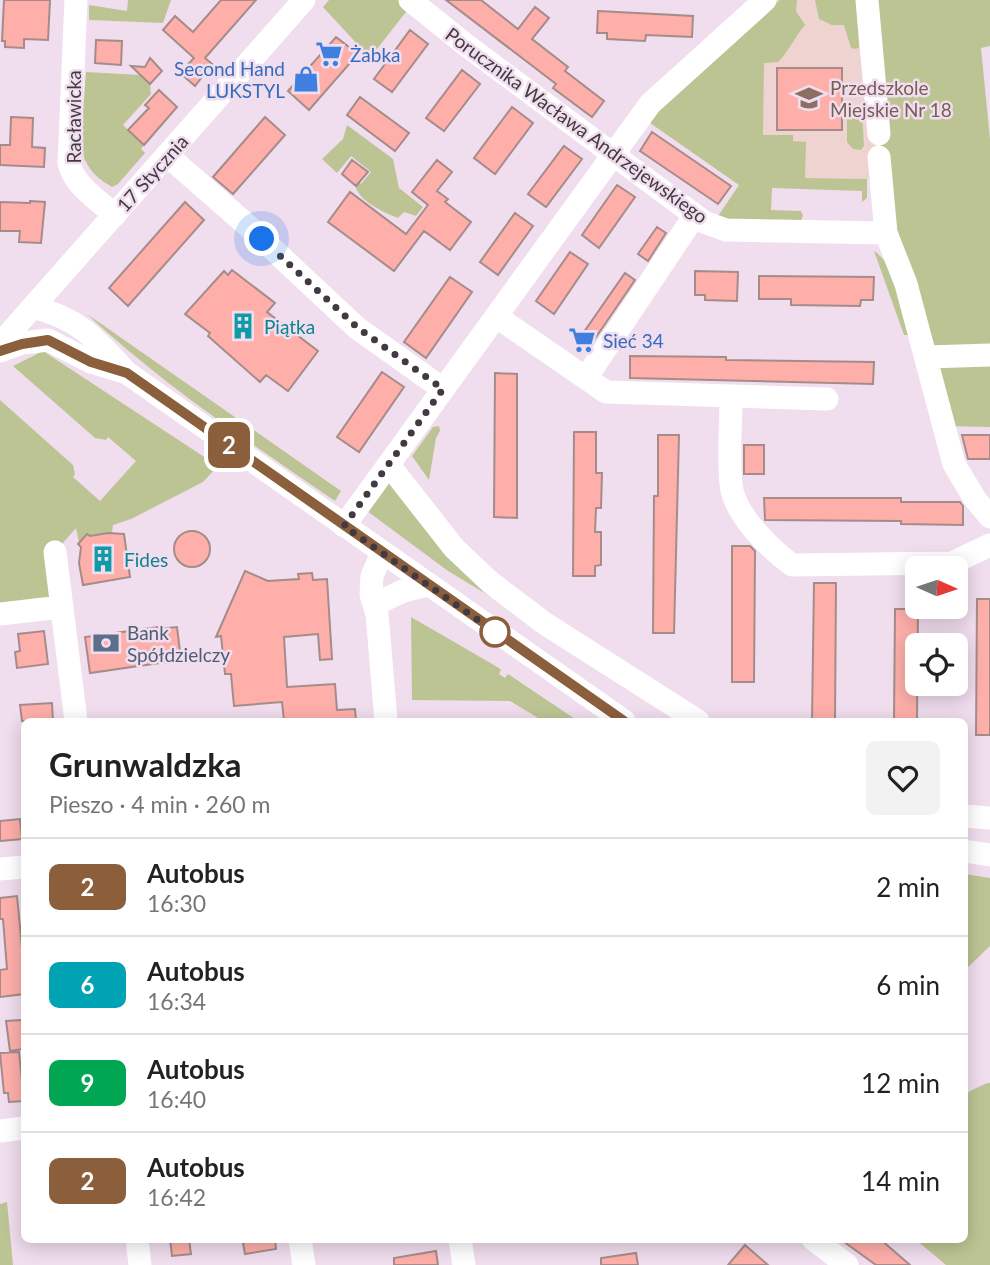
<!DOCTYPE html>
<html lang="pl">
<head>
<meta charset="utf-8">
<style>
	body { margin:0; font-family:Lato,sans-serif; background:#f2f2f2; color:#222; height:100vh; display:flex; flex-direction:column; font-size:26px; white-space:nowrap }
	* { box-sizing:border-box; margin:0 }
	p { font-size:23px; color:#767676 }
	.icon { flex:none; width:38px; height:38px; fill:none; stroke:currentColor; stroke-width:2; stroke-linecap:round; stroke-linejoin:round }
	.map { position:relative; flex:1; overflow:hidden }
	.side { position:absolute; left:21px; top:718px; width:947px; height:525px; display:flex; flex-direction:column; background:#fff; border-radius:10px; box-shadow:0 4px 18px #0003 }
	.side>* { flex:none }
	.badge { padding:0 14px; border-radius:10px; font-size:24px; line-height:46px }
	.needle { width:46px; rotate:93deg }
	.controls { position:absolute; left:905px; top:556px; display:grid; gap:14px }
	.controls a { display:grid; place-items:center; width:63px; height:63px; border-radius:10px; background:#fff; box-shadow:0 4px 18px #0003; font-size:35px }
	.you { position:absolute; width:35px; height:35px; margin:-18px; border:5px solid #fff; border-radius:50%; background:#1a73e8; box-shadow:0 0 0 10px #1a73e833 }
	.map>.badge { position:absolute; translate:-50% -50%; box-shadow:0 0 0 4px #fff }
	.round { display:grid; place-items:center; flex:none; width:74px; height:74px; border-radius:10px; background:#f2f2f2 }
	.headline { display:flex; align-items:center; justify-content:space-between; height:119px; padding:0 28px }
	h1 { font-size:33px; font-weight:700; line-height:52px }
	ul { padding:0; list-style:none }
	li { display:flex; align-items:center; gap:21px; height:98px; padding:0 28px; border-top:2px solid #e0e0e0 }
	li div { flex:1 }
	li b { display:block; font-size:26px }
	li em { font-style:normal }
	li .badge { min-width:77px; font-weight:700; text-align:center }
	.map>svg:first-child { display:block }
	.education { fill:#eed3d0 }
	.green { fill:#bdc494 }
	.building { fill:#feafaa; stroke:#a58c8a; stroke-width:2 }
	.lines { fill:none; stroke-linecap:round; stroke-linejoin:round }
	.minor { stroke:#fff; stroke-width:23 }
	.line-casing { stroke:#fff; stroke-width:16 }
	.line { stroke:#8b5e3c; stroke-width:10 }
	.walk { stroke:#413a41; stroke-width:7; stroke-dasharray:0 12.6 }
	.stop-dot { fill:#fff; stroke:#8b5e3c; stroke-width:3.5 }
	.labels { text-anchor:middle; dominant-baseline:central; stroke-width:5; stroke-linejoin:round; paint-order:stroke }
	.shop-label { font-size:19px; fill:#366cbe; stroke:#f0ddee; text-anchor:start }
	.education-label { font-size:19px; fill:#785e54; stroke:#f0ddee; text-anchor:start }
	.street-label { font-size:19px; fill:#413a41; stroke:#f0ddee }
	.culture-label { font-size:19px; fill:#0d838f; stroke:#f0ddee; text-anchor:start }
	.service-label { font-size:19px; fill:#4e5e75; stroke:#f0ddee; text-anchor:start }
</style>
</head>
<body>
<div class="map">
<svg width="990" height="1265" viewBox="0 0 990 1265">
	<rect width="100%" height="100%" fill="#f0ddee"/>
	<path class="education" d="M765,0H866L879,157L872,179L789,178L667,88Z"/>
	<path class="green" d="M128,0H171L163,23L89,20V5L127,11Z
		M329,0H410L413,3L370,58L323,7Z
		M780,0H797L796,11L805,25C795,37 789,51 778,62L764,63L763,135H793V141L806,142L805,178L867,179V198L862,202V191L772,188L771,210L801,211L803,216L800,222L716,219L739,185L640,116L675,93Z
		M815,0H856L859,47L856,49L851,48L844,25H832L819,19Z
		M867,0H990V46L981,48L990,139V427L945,426L879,157Z
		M86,72L141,75L150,84L151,94L123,125L144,145L141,149L145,153L118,184L112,187C100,180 91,173 85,160C79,145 85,91 86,72Z
		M847,106H857L862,112L864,146L861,150L853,149L847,142Z
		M347,125L393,159L399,188L423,207L416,216L404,212L398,218C383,212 356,200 355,183L358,181L361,184L371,172L351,156L337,173L322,159L343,139Z
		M874,251C898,267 903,309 911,335H904Z
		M87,314L341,491L335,501C249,442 163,385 87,314Z
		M43,351L218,466L203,482L131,519L113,525L112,533L97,534L92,538L87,534L79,543L76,528L55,552L61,607L0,614V400L73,465L75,474L73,477L100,501L136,461L108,437L106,440L95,438L13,366Z
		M439,426L440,431L436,438L429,480L412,456L433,427Z
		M389,465L496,600L448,571L359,505Z
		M411,617L499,668L501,670L499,674L505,678L508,674L578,721H543L510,701L412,700Z
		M964,874L990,878V946L964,971Z
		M987,1083H990V1265H946L915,1239H964V1096L970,1091Z
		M7,1202L13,1265H0V1204Z"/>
	<path class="building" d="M4,0H50L48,40L24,39V48L5,47V41H2Z
		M221,0H256L205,58L212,64L195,86L180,73L194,58L163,30L175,16L193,32Z
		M446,0H481L518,29L535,7L549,18L532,39L568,67L565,71L604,101L592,117L553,88L556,84Z
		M598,11L693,16L692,37L646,35L645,41L607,39V33H597Z
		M410,30L428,44L392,92L374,79Z
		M336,37L358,54L309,110L288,91Z
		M96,40L122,41L121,65L95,63Z
		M150,58L162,71L150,84L131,66L145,67Z
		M777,68H842V130H777Z
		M462,70L480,84L444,131L426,118Z
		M159,90L177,107L144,145L128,130L149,108L145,105Z
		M360,97L409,133L395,151L347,115Z
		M512,107L533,123L495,174L474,158Z
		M11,117L33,118L32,147L45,148L44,167L0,165V145H10Z
		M265,117L285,135L233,194L213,177Z
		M652,132L731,186L718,204L640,151Z
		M564,146L582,159L546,207L528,194Z
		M352,160L368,172L356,186L342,174Z
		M437,160L452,172L437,191L448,199L445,202L471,222L450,250L424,231L394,271L328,222L350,192L406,234L428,205L412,192Z
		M617,185L635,197L599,248L582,235Z
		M30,201L45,202L41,243L19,242L20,231H0V202L30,203Z
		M185,202L204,220L128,306L109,288Z
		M515,213L533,226L498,275L480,262Z
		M657,227L666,233L648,261L638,254Z
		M570,252L588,264L554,314L536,301Z
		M232,270L275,303L267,312L318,351L288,391L266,375L260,382L208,336L210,333L185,314L224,271L228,275Z
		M695,271L738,272L737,301L705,300V295H695Z
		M625,273L635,280L588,349L577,342Z
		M759,276L874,277L873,300H861L860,306L791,305V299H759Z
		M450,277L472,292L426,358L404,342Z
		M630,356L726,357V360L874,362L873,384L630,378Z
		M382,372L404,387L359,452L337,437Z
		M495,373L517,374V518L494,517Z
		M574,432H596V473H602L601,508H596L595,532H601V565L595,566V576H573Z
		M658,435H679L674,633H653L654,496H658Z
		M962,435H990V459H968Z
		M744,445H764V474H744Z
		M764,498H901V502H960L963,506V525L901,524V521L765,520Z
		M174 549a18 18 0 1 1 36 0a18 18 0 1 1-36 0Z
		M108,533L124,534L130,577L83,585L79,563L81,547L78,544L87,534L90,536Z
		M732,546H750L755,551L754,682H732Z
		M245,571L268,581L299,579L298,574L312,573L313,580L327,579L332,659L320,660L318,634L284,637L287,687L335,684L337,710L355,709L356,721H284L282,702L234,706L231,674H225L221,636L216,637Z
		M814,583H836L835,720H812Z
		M977,599H990V735H976Z
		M895,609H918L917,721H894Z
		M159,627V629L177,627L181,660L90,673L85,637Z
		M44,631L48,664L17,668L15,652L20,651L18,634Z
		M52,703L53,721H22L20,705Z
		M20,819L22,839L0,841V821Z
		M17,896L24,969V994L0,997V970L7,969L3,919H0V898Z
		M21,1020L24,1021V1049L10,1051L6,1021Z
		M19,1052L22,1081H24V1101L9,1102L8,1093H4L0,1053Z
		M170,1239H189L191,1254L172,1256Z
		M246,1239H275L276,1249L245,1254L243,1243L246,1242Z
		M840,1239H880L910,1265H876Z
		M745,1245L768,1265H728Z
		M436,1251L438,1265H394V1258Z
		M636,1253L638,1265H601V1258Z"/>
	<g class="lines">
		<path class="minor" d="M76,0L69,163C74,186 98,200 115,215
			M410,0L466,45L704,222L726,230L886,233
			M867,0L879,134
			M168,156L248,226L357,328L443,389
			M879,157L886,233L906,284L954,464L975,499L990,517
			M33,307C80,319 96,339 127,373L624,721
			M497,317L606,392L827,399
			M0,344L304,0
			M0,351L22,343L48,340L91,362L124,372
			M927,357L990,355
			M586,378L695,215
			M731,397C731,425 728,456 731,484C733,513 770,549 792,565L952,563L990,545
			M389,465L454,548L490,582L544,623L698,721
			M344,526L650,104L765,0
			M55,552L76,721
			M382,553L372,576L371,595L377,614L386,721
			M384,600L403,591L428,585
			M0,614L61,607
			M964,816L990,818
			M964,851L990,855
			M0,869L24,867
			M0,1131L24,1128
			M137,1239L140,1265
			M300,1239L304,1265
			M460,1239L464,1265
			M813,1239L847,1265"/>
	</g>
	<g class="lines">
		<g class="line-casing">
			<path id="line" d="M0,351L22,344L48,340L91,362L127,373L624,721"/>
		</g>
		<use href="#line" class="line"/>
		<path class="walk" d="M262,239L358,328L443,389L344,526L495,632"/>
	</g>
	<defs>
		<g id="supermarket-bare" transform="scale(2.1)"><path d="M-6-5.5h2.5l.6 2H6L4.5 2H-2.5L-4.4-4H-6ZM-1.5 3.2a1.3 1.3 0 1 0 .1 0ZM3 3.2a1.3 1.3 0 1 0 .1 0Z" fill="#3f7fe0" stroke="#f0ddee" stroke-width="2.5" paint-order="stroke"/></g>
		<g id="shop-bare" transform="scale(2.1)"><path d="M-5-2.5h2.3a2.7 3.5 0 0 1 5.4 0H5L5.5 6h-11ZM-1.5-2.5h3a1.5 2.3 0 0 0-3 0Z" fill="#3f7fe0" stroke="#f0ddee" stroke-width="2.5" paint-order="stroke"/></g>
		<g id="school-bare" transform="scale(2.1)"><path d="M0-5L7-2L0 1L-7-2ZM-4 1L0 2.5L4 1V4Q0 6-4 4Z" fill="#8d6e63" stroke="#f0ddee" stroke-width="2.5" paint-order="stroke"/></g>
		<g id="building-bare" transform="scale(2.1)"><path d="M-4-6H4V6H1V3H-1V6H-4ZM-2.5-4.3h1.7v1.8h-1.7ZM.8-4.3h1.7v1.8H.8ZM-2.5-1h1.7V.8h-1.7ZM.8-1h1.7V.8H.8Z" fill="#0f9aa8" stroke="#f0ddee" stroke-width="2.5" paint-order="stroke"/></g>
		<g id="bank-bare" transform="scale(2.1)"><path d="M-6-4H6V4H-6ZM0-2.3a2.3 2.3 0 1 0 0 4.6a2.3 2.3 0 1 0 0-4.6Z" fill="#5c6f8a" stroke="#f0ddee" stroke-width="2.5" paint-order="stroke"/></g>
	</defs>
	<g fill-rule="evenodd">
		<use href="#supermarket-bare" x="329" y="54"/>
		<use href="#shop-bare" x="306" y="79"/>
		<use href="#school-bare" x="809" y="98"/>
		<use href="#building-bare" x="243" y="326"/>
		<use href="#supermarket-bare" x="582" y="340"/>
		<use href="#building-bare" x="103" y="559"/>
		<use href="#bank-bare" x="106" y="643"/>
	</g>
	<circle class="stop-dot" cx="495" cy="632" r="14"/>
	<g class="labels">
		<g class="shop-label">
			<text x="350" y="54">Żabka</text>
			<text x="285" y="68" text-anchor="end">Second Hand<tspan x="285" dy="22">LUKSTYL</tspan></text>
			<text x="603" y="340">Sieć 34</text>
		</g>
		<g class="education-label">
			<text x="830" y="87">Przedszkole<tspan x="830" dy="22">Miejskie Nr 18</tspan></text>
		</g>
		<g class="street-label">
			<text transform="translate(73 117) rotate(-90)">Racławicka</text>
			<text transform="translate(577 125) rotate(36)">Porucznika Wacława Andrzejewskiego</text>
			<text transform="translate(152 173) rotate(-48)">17 Stycznia</text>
		</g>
		<g class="culture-label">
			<text x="264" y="326">Piątka</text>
			<text x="124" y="559">Fides</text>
		</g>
		<g class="service-label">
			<text x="127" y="632">Bank<tspan x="127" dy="22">Spółdzielczy</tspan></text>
		</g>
	</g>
</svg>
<div class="controls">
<a><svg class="needle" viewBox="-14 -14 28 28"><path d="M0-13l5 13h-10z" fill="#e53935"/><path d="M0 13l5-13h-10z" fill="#767676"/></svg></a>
<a><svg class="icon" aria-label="locate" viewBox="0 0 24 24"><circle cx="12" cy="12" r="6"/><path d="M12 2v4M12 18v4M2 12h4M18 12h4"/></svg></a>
</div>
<div class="you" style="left:262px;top:239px"></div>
<b class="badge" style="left:229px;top:445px;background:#8b5e3c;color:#fff">2</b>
<section class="side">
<div class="headline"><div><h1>Grunwaldzka</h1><p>Pieszo · 4 min · 260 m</p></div><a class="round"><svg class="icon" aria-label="heart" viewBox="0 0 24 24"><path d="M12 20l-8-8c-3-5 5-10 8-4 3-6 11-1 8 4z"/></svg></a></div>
<ul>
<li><span class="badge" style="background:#8b5e3c;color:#fff">2</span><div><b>Autobus</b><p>16:30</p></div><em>2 min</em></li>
<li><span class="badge" style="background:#00a3b4;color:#fff">6</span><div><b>Autobus</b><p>16:34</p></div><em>6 min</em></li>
<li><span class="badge" style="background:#00a651;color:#fff">9</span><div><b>Autobus</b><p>16:40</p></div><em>12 min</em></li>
<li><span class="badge" style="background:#8b5e3c;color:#fff">2</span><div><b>Autobus</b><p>16:42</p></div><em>14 min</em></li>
</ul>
</section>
</div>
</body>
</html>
